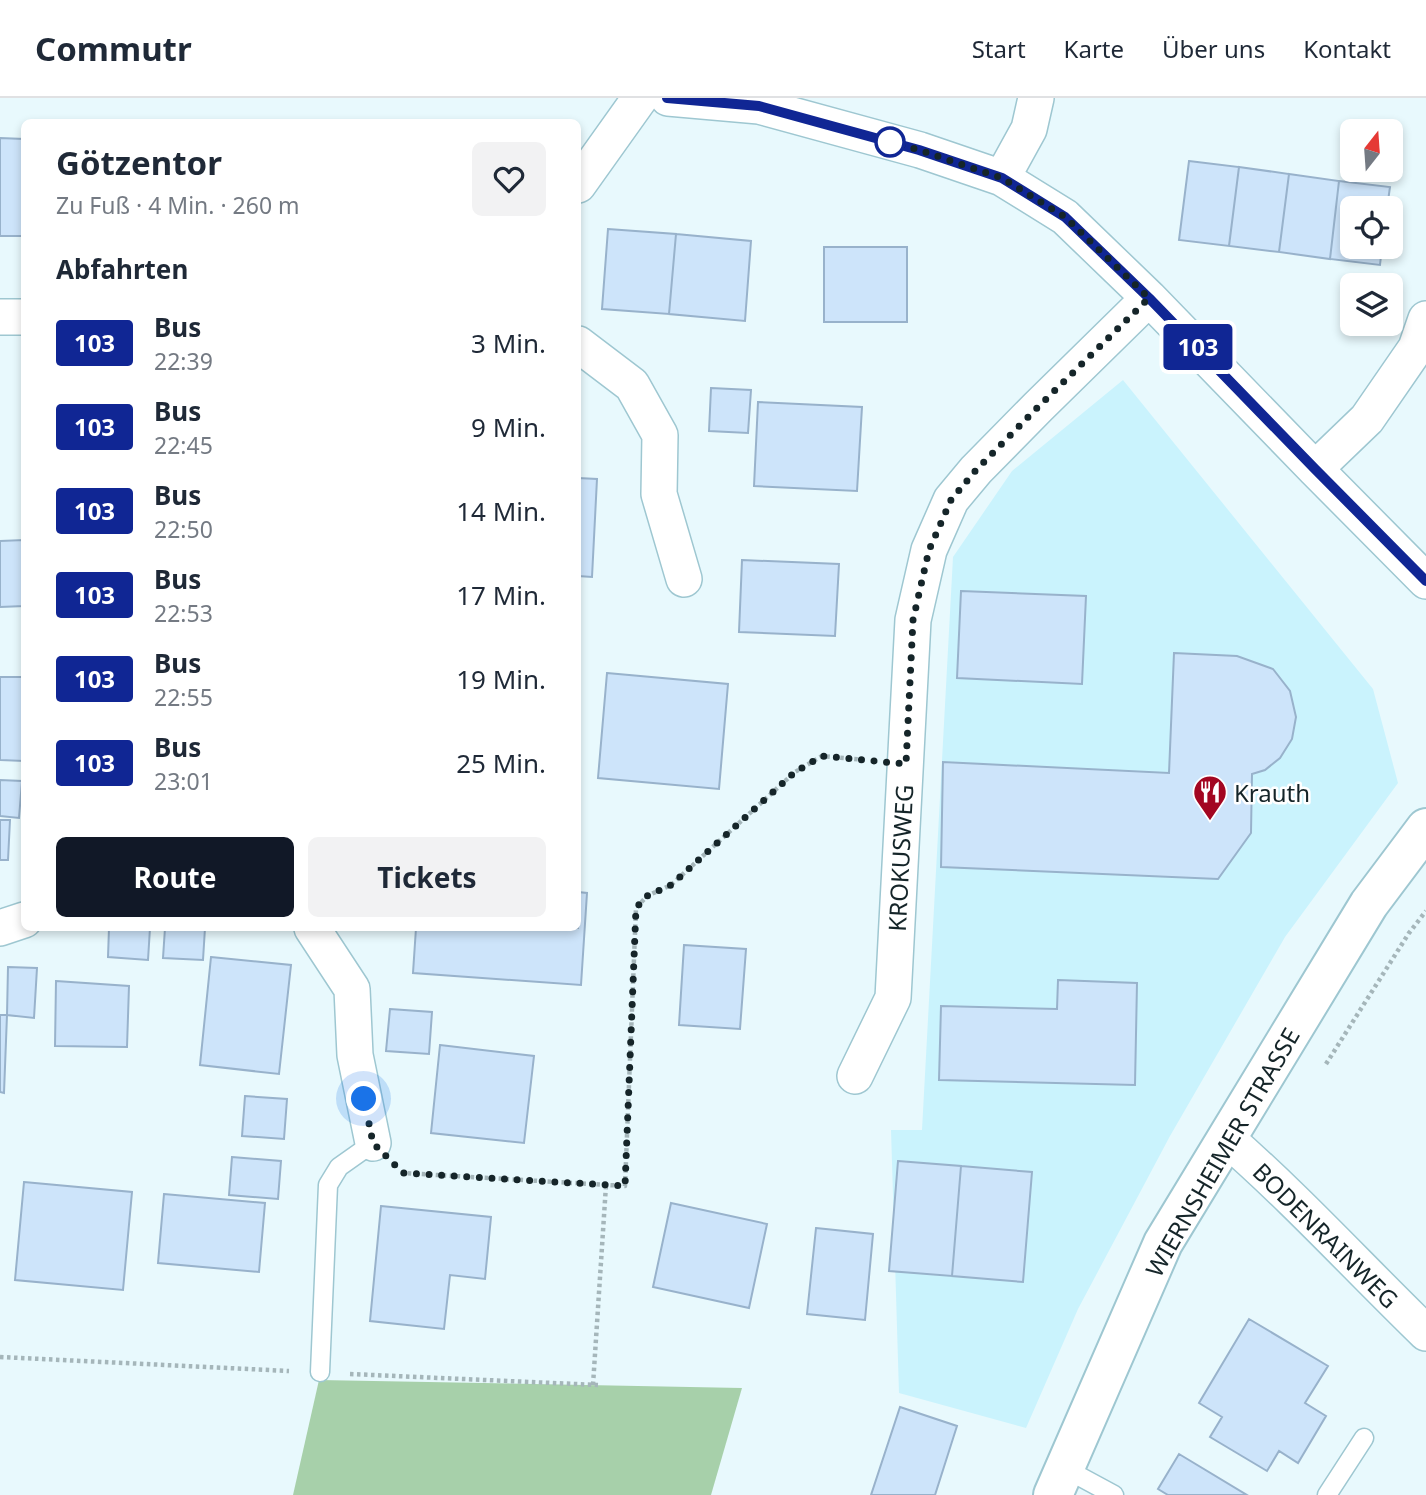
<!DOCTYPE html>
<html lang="de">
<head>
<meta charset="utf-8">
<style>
	body { margin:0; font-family:"Noto Sans",sans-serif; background:#f2f2f3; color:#1f2937; height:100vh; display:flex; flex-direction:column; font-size:26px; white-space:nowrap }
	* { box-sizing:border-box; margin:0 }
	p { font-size:23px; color:#747a83 }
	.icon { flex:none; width:38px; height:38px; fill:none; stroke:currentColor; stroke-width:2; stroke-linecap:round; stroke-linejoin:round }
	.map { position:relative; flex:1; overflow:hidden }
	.side { position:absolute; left:21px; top:21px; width:560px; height:812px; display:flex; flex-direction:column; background:#fff; border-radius:10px; box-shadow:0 4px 10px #0003 }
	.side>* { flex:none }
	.badge { padding:0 14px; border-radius:5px; font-size:24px; line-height:46px }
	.needle { width:46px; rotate:17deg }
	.fabs { position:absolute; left:1340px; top:21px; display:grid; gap:14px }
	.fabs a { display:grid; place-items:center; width:63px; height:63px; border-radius:10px; background:#fff; box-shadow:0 4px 10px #0003; font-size:35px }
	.you { position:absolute; width:35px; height:35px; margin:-18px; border:5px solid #fff; border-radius:50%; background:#1a73e8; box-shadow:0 0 0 10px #1a73e833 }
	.map>.badge { position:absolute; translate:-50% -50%; box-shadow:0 0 0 4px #fff }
	h2 { padding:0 35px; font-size:26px; line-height:63px }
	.round { display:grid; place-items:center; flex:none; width:74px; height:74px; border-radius:10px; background:#f2f2f3 }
	.summary { display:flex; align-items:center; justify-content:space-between; height:119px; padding:0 35px }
	h1 { font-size:33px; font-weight:700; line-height:52px }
	.action { display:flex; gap:14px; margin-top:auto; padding:14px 35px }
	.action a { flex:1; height:80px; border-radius:10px; background:#111827; color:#fff; font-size:28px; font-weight:700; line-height:80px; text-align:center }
	.action a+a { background:#f2f2f3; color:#1f2937 }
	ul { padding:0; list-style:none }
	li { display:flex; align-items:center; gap:21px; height:84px; padding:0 35px }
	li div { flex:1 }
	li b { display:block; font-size:26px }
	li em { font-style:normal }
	li .badge { min-width:77px; font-weight:700; text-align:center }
	header { display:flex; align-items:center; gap:42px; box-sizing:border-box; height:98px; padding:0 35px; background:#fff; border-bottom:2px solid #e0e1e3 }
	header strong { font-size:33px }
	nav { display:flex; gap:38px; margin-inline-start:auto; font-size:24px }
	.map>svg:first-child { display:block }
	.built { fill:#caf3fd }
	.green { fill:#a7d0aa }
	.building { fill:#cde4fa; stroke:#98b2cb; stroke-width:2 }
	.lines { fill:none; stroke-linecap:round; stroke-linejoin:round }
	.lane-casing { stroke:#9ec7d1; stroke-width:21 }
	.street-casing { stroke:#9ec7d1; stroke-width:38 }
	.secondary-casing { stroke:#9ec7d1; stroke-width:42 }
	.path { stroke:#a5b6ba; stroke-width:4.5; stroke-dasharray:3.5 3.5; stroke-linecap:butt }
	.lane { stroke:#fff; stroke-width:18 }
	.street { stroke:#fff; stroke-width:35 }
	.secondary { stroke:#fff; stroke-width:38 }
	.line-casing { stroke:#fff; stroke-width:16 }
	.line { stroke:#102694; stroke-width:10 }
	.walk { stroke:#152529; stroke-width:7; stroke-dasharray:0 12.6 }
	.stop-dot { fill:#fff; stroke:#102694; stroke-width:3.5 }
	.labels { text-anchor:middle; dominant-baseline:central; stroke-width:5; stroke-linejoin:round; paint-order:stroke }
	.poi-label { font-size:24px; fill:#152529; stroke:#fff; text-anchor:start }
	.street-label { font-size:24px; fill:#152529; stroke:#fff }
</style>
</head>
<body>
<header>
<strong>Commutr</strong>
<nav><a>Start</a><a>Karte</a><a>Über uns</a><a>Kontakt</a></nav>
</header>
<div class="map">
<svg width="1426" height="1397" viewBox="0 0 1426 1397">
	<rect width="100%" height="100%" fill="#e8f9fd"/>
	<path class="built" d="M1123,282L1373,591L1398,685L1285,839L1170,1038L1078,1211L1026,1330L899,1295L891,1032H922L953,459L1012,373Z"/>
	<path class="green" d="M319,1282L742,1290L711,1397H293Z"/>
	<path class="building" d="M0,40L24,41V138H0Z
		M1189,63L1239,69L1229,148L1179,142Z
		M1239,69L1289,76L1279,154L1229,148Z
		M1289,76L1339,83L1330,161L1279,154Z
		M1339,83L1390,89L1387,110H1353V149H1382L1380,167L1330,161Z
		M608,131L676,136L669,216L602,211Z
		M676,136L751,143L745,223L669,216Z
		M824,149H907V224H824Z
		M711,290L751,292L748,335L709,333Z
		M758,304L862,309L857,393L754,388Z
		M578,380L597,381L592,479L578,478Z
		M24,442V508L0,509V443Z
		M742,462L839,466L835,538L739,534Z
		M961,493L1086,498L1082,586L957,580Z
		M1174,555L1237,558L1273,571L1290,593L1296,619L1292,641L1280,660L1265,672L1252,676L1251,735L1218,781L941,769L943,664L1169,675Z
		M607,575L728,586L719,691L598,680Z
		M0,579H24V663L0,662Z
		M0,682L22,683L19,720L0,718Z
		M0,722H10L8,762H0Z
		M578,794L587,795L581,887L413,875L416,830H578Z
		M109,830H150L148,862L108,859Z
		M165,830H205L203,862L163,860Z
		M684,847L746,851L740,931L679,927Z
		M211,859L291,867L279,976L200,967Z
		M8,869L37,870L34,920L7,917Z
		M1058,882L1137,885L1135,987L939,982L941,908L1057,911Z
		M56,883L129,888L127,949L55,948Z
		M390,911L432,914L429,956L386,953Z
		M0,917H7L4,995L0,994Z
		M440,947L534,958L524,1045L431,1035Z
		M245,998L287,1001L284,1041L242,1038Z
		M232,1059L281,1063L278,1101L229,1097Z
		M898,1063L961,1068L952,1178L889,1173Z
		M961,1068L1032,1074L1023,1184L952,1178Z
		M24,1084L132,1094L123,1192L15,1182Z
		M164,1096L265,1105L259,1174L158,1165Z
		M671,1105L767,1126L749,1210L653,1189Z
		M381,1108L491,1119L485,1181L450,1177L444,1231L370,1223Z
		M816,1130L873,1136L865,1222L807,1216Z
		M1249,1221L1328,1268L1305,1305L1326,1318L1298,1365L1279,1353L1267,1373L1210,1339L1222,1319L1199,1305Z
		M900,1309L957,1328L935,1397H871Z
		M1179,1356L1247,1397H1168L1158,1391Z"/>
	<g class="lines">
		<g class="lane-casing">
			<path id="lane" d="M320,1274L328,1087L339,1069L373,1045
				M1064,1370L1114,1397
				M1327,1397L1364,1340"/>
		</g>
		<g class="street-casing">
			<path id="street" d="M668,0L759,8L920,52L1002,80L1065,119L1149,200L1315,371L1426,483
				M1002,80L1029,31L1036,0
				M578,87L640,0
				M0,219H24
				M578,246L632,287L660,337L659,396L684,481
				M1315,371L1367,321L1416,250L1426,221
				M0,830L24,822
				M312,830L352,891L355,957L373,1045
				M855,978L893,900L913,522L929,452L951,402L976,372L1038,309L1149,200
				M1226,1040C1296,1101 1359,1170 1426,1235"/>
		</g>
		<g class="secondary-casing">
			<path id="secondary" d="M1053,1397L1163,1145L1369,806L1426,730"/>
		</g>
		<path class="path" d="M1326,966L1409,835L1426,813
			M401,1074L403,1075L625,1088L636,810L647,798L671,787L795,674L822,658L866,662
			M0,1259L289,1273
			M350,1276L598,1287
			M593,1287L606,1087"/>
		<use href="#lane" class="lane"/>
		<use href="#street" class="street"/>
		<use href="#secondary" class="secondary"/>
	</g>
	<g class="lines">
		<g class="line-casing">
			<path id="line" d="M667,0L759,8L919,52L1002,80L1065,119L1149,200L1315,371L1426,483"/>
		</g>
		<use href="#line" class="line"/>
		<path class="walk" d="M364,1001L373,1045L403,1075L625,1088L636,810L647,798L671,787L795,674L822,658L906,666L913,522L929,452L951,402L976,372L1038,309L1149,200L1065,119L1002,80L919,52L890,44"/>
	</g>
	<defs>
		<g id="restaurant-pin" transform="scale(1.75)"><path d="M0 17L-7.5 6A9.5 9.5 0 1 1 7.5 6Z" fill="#a30621" stroke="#fff"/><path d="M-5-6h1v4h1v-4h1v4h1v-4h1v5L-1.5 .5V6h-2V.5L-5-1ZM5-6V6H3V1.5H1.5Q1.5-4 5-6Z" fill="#fff"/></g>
	</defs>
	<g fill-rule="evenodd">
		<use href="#restaurant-pin" x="1210" y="694"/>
	</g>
	<circle class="stop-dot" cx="890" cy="44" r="14"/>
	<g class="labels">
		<g class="poi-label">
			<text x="1234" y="694">Krauth</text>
		</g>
		<g class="street-label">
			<text transform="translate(900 760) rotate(-87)">KROKUSWEG</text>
			<text transform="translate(1222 1054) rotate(-60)">WIERNSHEIMER STRASSE</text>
			<text transform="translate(1326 1137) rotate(45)">BODENRAINWEG</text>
		</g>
	</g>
</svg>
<div class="fabs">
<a><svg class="needle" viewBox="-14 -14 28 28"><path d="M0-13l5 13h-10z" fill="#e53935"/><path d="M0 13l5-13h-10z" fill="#747a83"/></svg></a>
<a><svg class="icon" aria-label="locate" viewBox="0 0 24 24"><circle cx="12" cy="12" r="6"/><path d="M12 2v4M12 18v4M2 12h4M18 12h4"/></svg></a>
<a><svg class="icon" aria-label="layers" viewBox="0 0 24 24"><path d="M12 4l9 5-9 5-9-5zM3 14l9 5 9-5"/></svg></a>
</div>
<div class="you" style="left:364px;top:1001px"></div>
<b class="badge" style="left:1198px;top:249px;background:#102694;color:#fff">103</b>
<section class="side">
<div class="summary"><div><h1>Götzentor</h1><p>Zu Fuß · 4 Min. · 260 m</p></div><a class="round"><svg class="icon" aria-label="heart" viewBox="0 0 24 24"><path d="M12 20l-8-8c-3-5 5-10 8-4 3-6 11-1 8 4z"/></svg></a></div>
<h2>Abfahrten</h2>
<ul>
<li><span class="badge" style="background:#102694;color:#fff">103</span><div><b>Bus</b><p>22:39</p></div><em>3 Min.</em></li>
<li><span class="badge" style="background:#102694;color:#fff">103</span><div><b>Bus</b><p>22:45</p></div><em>9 Min.</em></li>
<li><span class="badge" style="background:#102694;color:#fff">103</span><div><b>Bus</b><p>22:50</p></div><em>14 Min.</em></li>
<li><span class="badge" style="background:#102694;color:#fff">103</span><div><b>Bus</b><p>22:53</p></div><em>17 Min.</em></li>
<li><span class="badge" style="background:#102694;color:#fff">103</span><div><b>Bus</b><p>22:55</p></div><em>19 Min.</em></li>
<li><span class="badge" style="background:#102694;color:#fff">103</span><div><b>Bus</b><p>23:01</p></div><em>25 Min.</em></li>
</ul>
<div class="action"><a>Route</a><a>Tickets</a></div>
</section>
</div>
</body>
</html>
